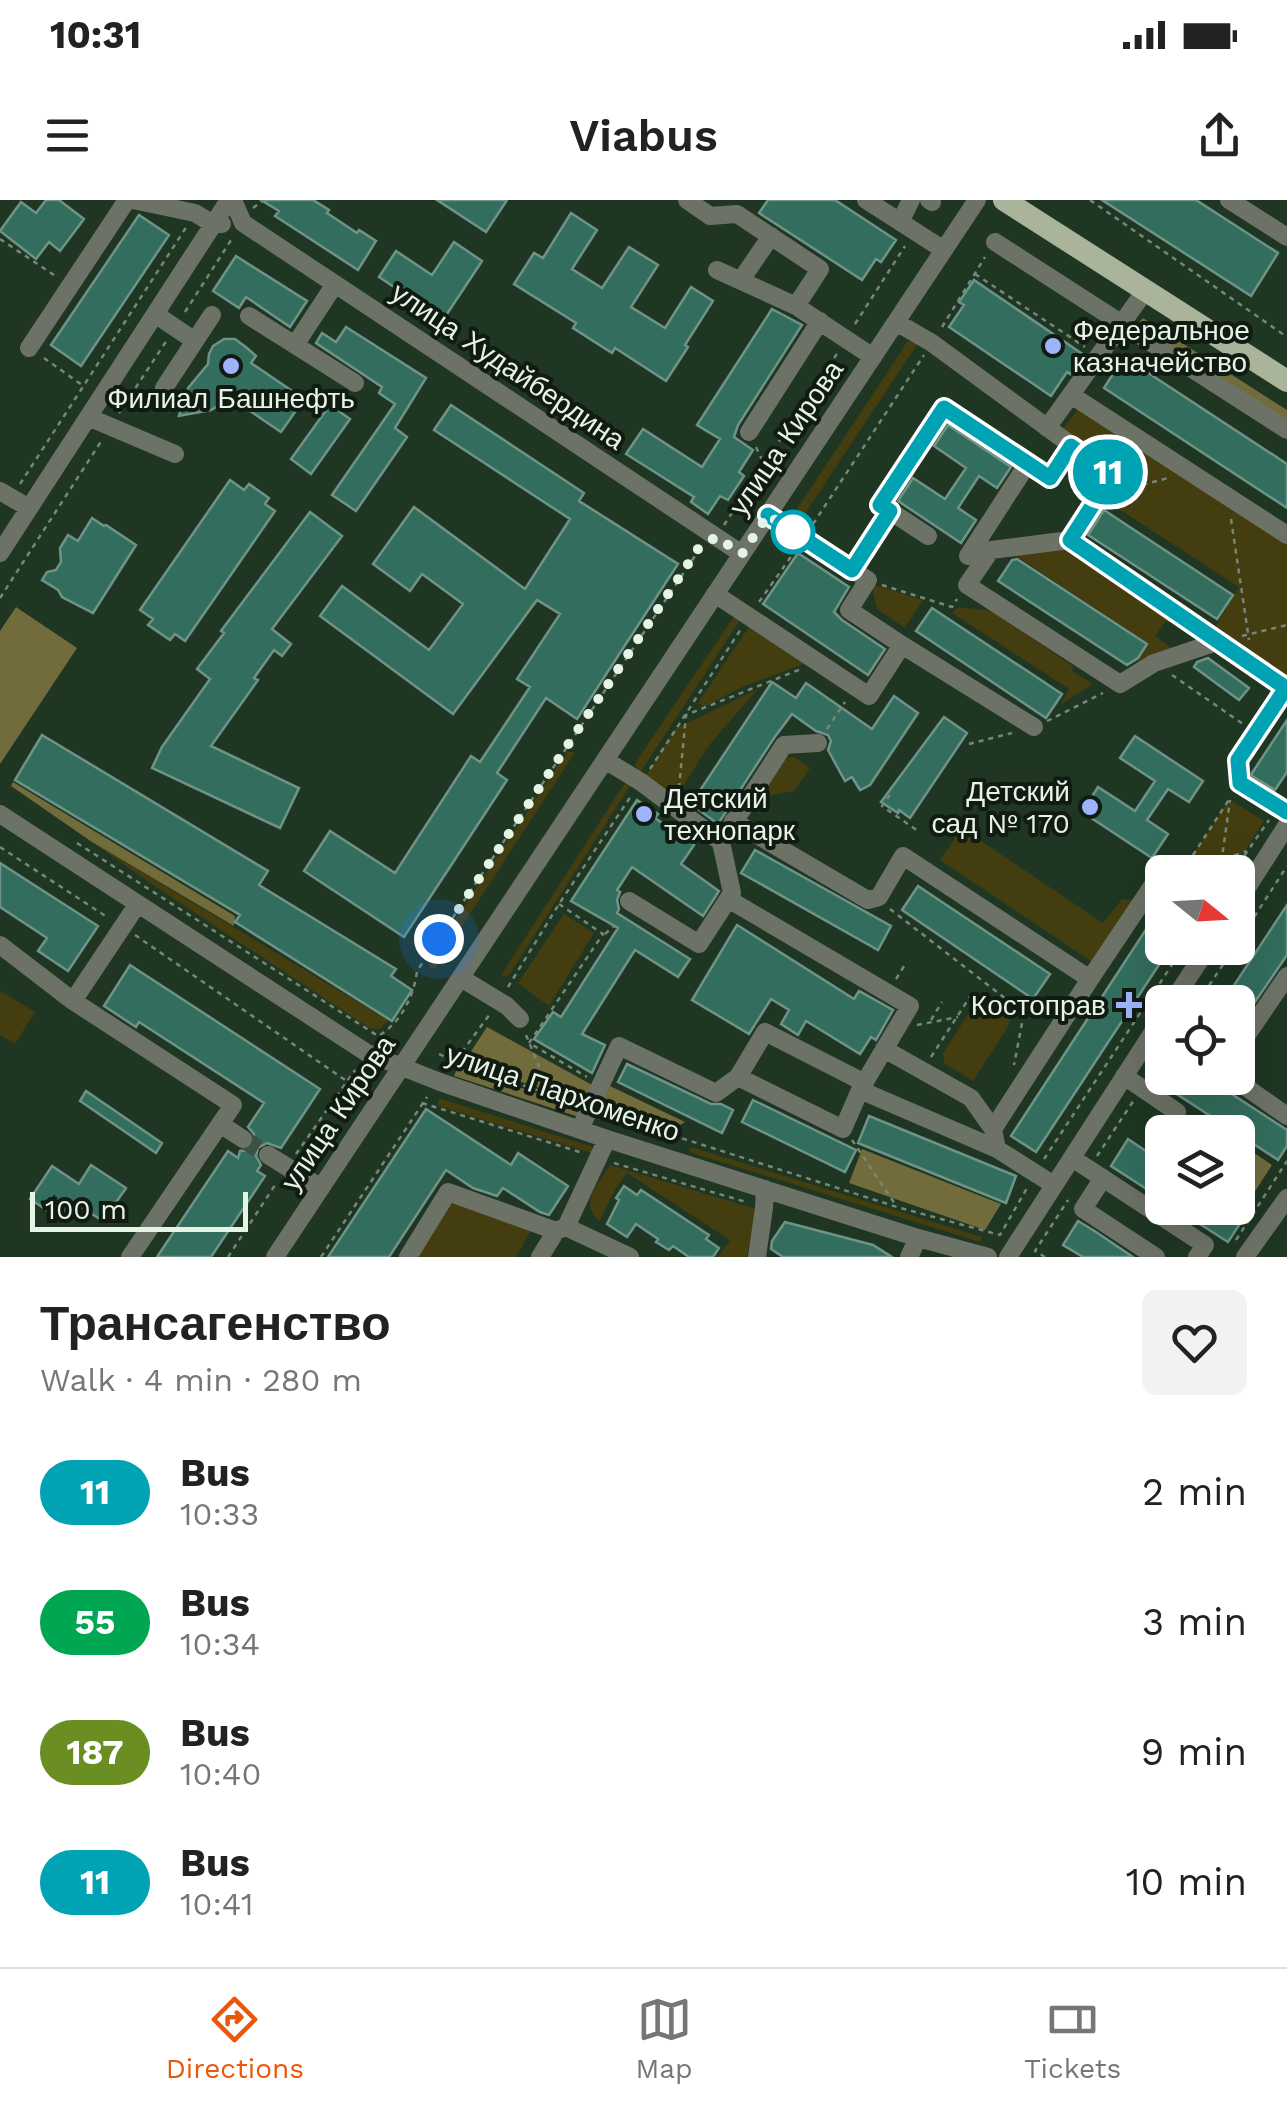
<!DOCTYPE html>
<html lang="en">
<head>
<meta charset="utf-8">
<style>
	body { margin:0; font-family:"Work Sans",sans-serif; background:#f2f2f2; color:#222; height:100vh; display:flex; flex-direction:column; font-size:38px; white-space:nowrap }
	* { box-sizing:border-box; margin:0 }
	p { font-size:32px; color:#767676 }
	.icon { flex:none; width:55px; height:55px; fill:none; stroke:currentColor; stroke-width:2; stroke-linecap:round; stroke-linejoin:round }
	.map { position:relative; height:1057px; overflow:hidden }
	.side { display:flex; flex-direction:column; background:#fff; flex:1 }
	.side>* { flex:none }
	.badge { padding:0 20px; border-radius:32px; font-size:35px; line-height:65px }
	.needle { width:65px; rotate:108deg }
	.controls { position:absolute; left:1145px; top:655px; display:grid; gap:20px }
	.controls a { display:grid; place-items:center; width:110px; height:110px; border-radius:15px; background:#fff; box-shadow:0 10px 40px #0002; font-size:50px }
	.scale { position:absolute; left:30px; bottom:25px; width:218px; box-sizing:border-box; padding-left:10px; border:5px solid #e6f3e7; border-top:0; font-size:28px; line-height:35px; white-space:nowrap; color:#e6f3e7; -webkit-text-stroke:8px #111b12; paint-order:stroke }
	.you { position:absolute; width:50px; height:50px; margin:-25px; border:8px solid #fff; border-radius:50%; background:#1a73e8; box-shadow:0 0 0 15px #1a73e833 }
	.map>.badge { position:absolute; translate:-50% -50%; box-shadow:0 0 0 5px #fff }
	.round { display:grid; place-items:center; flex:none; width:105px; height:105px; border-radius:15px; background:#f2f2f2 }
	.overview { display:flex; align-items:center; justify-content:space-between; height:170px; padding:0 40px }
	h1 { font-size:48px; font-weight:600; line-height:75px }
	ul { padding:0; list-style:none }
	li { display:flex; align-items:center; gap:30px; height:130px; padding:0 40px }
	li div { flex:1 }
	li b { display:block; font-size:38px }
	li em { font-style:normal }
	li .badge { min-width:110px; font-weight:700; text-align:center }
	.status { display:flex; justify-content:space-between; align-items:center; height:70px; padding:0 50px; background:#fff; direction:ltr }
	.status svg { height:28px; fill:currentColor }
	header { display:flex; justify-content:space-between; align-items:center; height:130px; padding:0 40px; background:#fff; font-size:45px; font-weight:600 }
	.menu { display:flex; justify-content:space-around; align-items:center; height:140px; border-top:2px solid #e0e0e0; background:#fff; font-size:28px; color:#767676 }
	.menu a { display:grid; justify-items:center; gap:5px }
	.menu .active { color:#ea580c }
	.map>svg:first-child { display:block }
	.green { fill:#443d10 }
	.forest { fill:#726b3c }
	.building { fill:#336d5d; stroke:#6f9388; stroke-width:2.5 }
	.lines { fill:none; stroke-linecap:round; stroke-linejoin:round }
	.minor-tunnel { stroke:#3d5240; stroke-width:18; stroke-dasharray:18 9; stroke-linecap:butt }
	.path { stroke:#758878; stroke-width:2.5; stroke-dasharray:5 5; stroke-linecap:butt }
	.minor { stroke:#6d7266; stroke-width:18 }
	.major { stroke:#aab49a; stroke-width:22 }
	.line-casing { stroke:#fff; stroke-width:22 }
	.line { stroke:#00a3b4; stroke-width:15 }
	.walk { stroke:#e6f3e7; stroke-width:10; stroke-dasharray:0 18 }
	.poi-dot { fill:#9db4fd; stroke:#111b12; stroke-width:4 }
	.stop-dot { fill:#fff; stroke:#00a3b4; stroke-width:5 }
	.labels { text-anchor:middle; dominant-baseline:central; stroke-width:8; stroke-linejoin:round; paint-order:stroke }
	.poi-label { font-size:28px; fill:#e6f3e7; stroke:#111b12; text-anchor:start }
	.street-label { font-size:28px; fill:#e6f3e7; stroke:#111b12 }
</style>
</head>
<body>
<div class="status"><b>10:31</b><svg viewBox="0 0 49 12"><path d="M0 12V9h3v3zM5 12V6h3v6zM10 12V3h3v9zM15 12V0h3v12zM26 1h20v11H26zM47 4h2v5h-2z"/></svg></div>
<header><svg class="icon" aria-label="menu" viewBox="0 0 24 24"><path d="M4 6h16M4 12h16M4 18h16"/></svg>Viabus<svg class="icon" aria-label="share" viewBox="0 0 24 24"><path d="M12 15V3M7 8l5-5 5 5M5 13v7h14v-7"/></svg></header>
<div class="map">
<svg width="1287" height="1057" viewBox="0 0 1287 1057">
	<rect width="100%" height="100%" fill="#1f3623"/>
	<path class="green" d="M913,140L918,143L805,314L797,309L907,142Z
		M1080,207L1287,344V477L1213,431L1239,387L1105,300L1121,276L1061,231Z
		M1068,345L1177,415L1170,423L1166,421L1155,436L1173,449L1132,470L1149,444L1015,355Z
		M871,384L923,400L905,428L877,409Z
		M958,407L992,411L1074,467L1072,471L1093,484L1060,505L1069,489L952,413Z
		M735,415L740,417L738,423L640,573L635,565L638,559Z
		M751,424L813,460L740,488L704,507L698,503Z
		M758,489L710,544L677,595L668,594L646,575L675,529Z
		M567,552H575L435,768L430,769L429,764L441,741Z
		M793,556L810,568L794,591L771,595L748,614L783,560Z
		M626,581L632,583L509,775L500,777Z
		M1229,599L1264,621L1231,672H1182Z
		M962,628L1103,723L1122,699L1138,700L1095,764L940,660Z
		M92,642L388,820L380,829L369,828L156,687Z
		M564,714L594,733L549,806L518,783Z
		M0,791L35,812L15,844L0,835Z
		M978,799H984L1011,815L1009,825L973,881L944,863L943,853Z
		M439,898L593,947L592,953L438,906Z
		M691,947L982,1037L980,1042L689,952Z
		M610,965L756,1009L747,1057H718L730,1040L627,973C614,988 609,1004 599,1021C578,1003 599,983 610,965Z
		M449,1000L532,1029L516,1057H415Z"/>
	<path class="forest" d="M1143,118L1287,210V221L1136,125Z
		M16,407L77,448L0,564V431Z
		M13,582L235,716L234,726L92,642L11,586Z
		M487,827L594,886L583,903L464,862Z
		M458,866L583,909L579,917L454,876Z
		M610,886L685,922L671,930L599,908Z
		M1238,942L1272,965L1250,999L1238,990Z
		M862,949L1001,1004L985,1030L849,983Z"/>
	<path class="building" d="M46,0H59L84,19L60,51L49,42L36,59L0,31L21,2L36,13Z
		M261,0H313L329,10L327,13L357,33L359,30L376,41L358,70L275,16L279,11Z
		M437,0H507L486,32Z
		M768,0H835L896,40L881,62L876,59L862,80L759,13Z
		M1102,0H1196L1278,53L1251,96Z
		M571,13L597,30L572,69L602,88L629,47L658,65L631,107L665,128L691,87L713,101L685,145L688,147L666,181L615,148L612,153L573,128L576,123L514,84L534,53L543,58Z
		M139,15L169,35L81,166L51,145Z
		M454,42L482,61L443,120L379,77L396,51L432,75Z
		M236,56L307,101L290,127L246,97L239,108L213,91Z
		M974,80L1084,155L1070,174L1067,172L1051,196L949,127L964,105L959,102Z
		M772,109L802,125L738,225L734,237L753,250L739,272L744,276L728,300L720,296L708,314L691,302L694,297L626,254L643,229L702,267L720,239L697,225Z
		M346,127L426,178L395,228L407,237L356,311L332,295L395,204L379,193L382,187L316,143L322,133L336,142Z
		M224,139H235L247,148L256,156L251,163L304,199L281,232L231,198L211,210L179,216L188,188L208,164L209,154L213,146Z
		M1124,157L1287,264V308L1104,188Z
		M330,205L350,219L311,274L291,259Z
		M451,205L584,293L579,301L678,364L577,519L546,498L497,573L507,580L404,737L304,671L330,631L395,673L471,556L480,562L530,487L517,479L560,414L537,400L453,514L320,416L342,386L429,450L463,404L422,374L410,391L373,364L414,307L525,389L570,319L434,230Z
		M948,225L1011,267L997,288L979,276L958,308L976,320L961,343L898,301L913,278L945,299L966,268L934,246Z
		M230,280L244,290L249,284L269,298L265,304L275,311L185,441L175,434L170,440L148,425L153,419L140,410Z
		M1104,310L1233,395L1217,419L1088,335Z
		M310,312L342,336L272,429L291,444L282,456L274,450L254,478L258,480L211,546L299,588L280,628L152,568L162,547L210,479L197,469L224,433L221,431Z
		M92,318L104,326L106,325L136,345L93,413L62,397L58,390L42,380L47,372L56,370L61,362L60,348L68,335L78,341Z
		M798,353L849,387L834,412L842,420L885,449L868,475L763,404Z
		M1017,359L1147,444L1138,458L1127,465L998,381L1012,360Z
		M932,408L1062,494L1046,518L916,431Z
		M1208,458L1249,488L1239,500L1194,467L1197,462Z
		M772,482L796,498L806,483L872,529L894,496L918,513L870,585L860,590L852,577L845,581L828,550L831,541L828,535L816,531L792,514L774,538L718,624L691,604Z
		M944,517L967,533L910,618L899,610L898,613L881,602Z
		M1287,520V572L1275,590L1252,576V573Z
		M42,535L268,671L259,685L396,769L391,776L412,790L392,821L235,722L240,715L15,580Z
		M1135,536L1203,581L1189,602L1168,589L1147,620L1168,634L1152,658L1082,612L1098,587L1135,611L1155,581L1120,558Z
		M637,600L658,614L655,618L694,645L681,664L719,691L703,716L632,667L617,690L620,692L617,700L619,709L617,713L690,759L678,777L635,750L582,834L605,845L592,873L534,839L553,812L561,817L618,728L571,701Z
		M755,650L891,726L878,750L741,673Z
		M0,663L98,726L68,771L38,751L47,738L0,707Z
		M918,686L1050,774L1033,799L902,710Z
		M1162,705V748H1170L1036,952L1011,936Z
		M1287,705V755L1238,827V802H1223Z
		M737,725L854,799L859,791L893,810L876,840L871,837L860,854L806,821L798,835L781,824L789,810L771,799L749,834L692,800Z
		M130,765L320,889L281,948L267,943L258,948L256,956L261,965L257,971L265,976L211,1057H157L228,951L238,958L240,951L248,950L253,947L254,934L248,927L264,903L139,822L136,827L104,806Z
		M627,864L711,904H721L733,910L722,933L618,882Z
		M1152,878H1207L1287,930V946L1278,960Z
		M86,891L162,943L156,953L80,901Z
		M753,900L856,950L845,972L742,922Z
		M426,909L511,965L518,953L568,986L549,1015L540,1012L503,988L497,996L473,988L446,970L389,1057H328Z
		M869,916L1016,976L1006,1003L858,943Z
		M1128,939L1162,962V999L1111,966Z
		M91,965L126,988L103,1021L75,1003L63,1021L30,999L52,966L79,984Z
		M624,986L637,995L641,990L709,1035L706,1039L719,1048L713,1057H689L673,1046L669,1050L656,1042L658,1039L636,1024L627,1037L607,1024L619,1000L616,998Z
		M1175,1008H1232L1245,1016L1228,1042Z
		M1078,1021L1096,1032L1133,1057H1083L1063,1045Z
		M785,1022L873,1045L892,1057H783L771,1049L772,1041Z"/>
	<g class="lines">
		<path class="minor-tunnel" d="M243,939L268,955"/>
		<path class="path" d="M1090,0L1287,137
			M253,8L264,0
			M0,39L57,77
			M975,74L1085,147
			M185,112L233,37
			M855,124L905,46
			M942,127L985,57
			M44,158L82,185
			M119,213L167,140
			M756,247L763,262
			M20,284L187,26
			M1123,290L1168,278
			M1231,319L1249,440
			M813,324L924,155
			M724,325L838,152
			M882,385L952,407L957,399
			M0,398L102,240
			M759,402L795,351
			M1242,436L1287,425
			M1172,475L1243,524
			M1047,521L1103,493
			M827,529L845,502
			M969,544L1012,533
			M650,569L741,429
			M679,588L686,515L801,469
			M890,595L882,606L918,631
			M77,643L378,836C401,823 414,796 417,771L701,347
			M0,647L107,717
			M1182,672L1230,598
			M1187,672L1247,651
			M1220,672L1230,600
			M1233,672L1269,620
			M559,704L603,734L529,843L587,877
			M890,709L1024,813L1014,865
			M605,734L614,726
			M135,735L348,882
			M1238,742L1287,666
			M896,779L906,763
			M508,787L559,704L631,596
			M1198,802L1234,748
			M931,820L942,802
			M917,825L958,817
			M526,835L550,893
			M439,854L455,862L575,903
			M931,857L973,792
			M450,868L490,814
			M1150,876L1162,857
			M422,903L583,953
			M606,914L897,1007L1000,1035L1027,988
			M852,940L895,1004
			M296,954L355,870
			M1097,956L1134,900
			M1044,959L1183,748
			M614,963L746,1002
			M1236,1040L1287,961
			M228,1057L277,982
			M321,1057L427,897
			M1045,1057L1035,1051L1068,1000"/>
		<path class="minor" d="M133,0L195,13L213,24H222
			M233,0L243,23L742,354
			M687,0L710,16L737,14L820,69L796,106
			M866,0L944,50
			M929,0L932,2
			M1229,0L1287,37
			M900,22L911,0
			M995,42L1287,230
			M717,70L796,106L873,157
			M741,80L771,36
			M155,114L195,141
			M249,116L295,145L335,84
			M896,122L932,143L1112,275L1070,340L991,350L967,385L1120,484L1154,463L1217,442
			M295,145L355,183
			M29,148L127,0
			M164,188L212,115
			M1071,195L1287,335
			M88,217L175,254
			M1047,228L1145,91
			M749,232L820,121
			M0,291L29,308
			M890,311L880,305L944,208L1050,278L1071,246
			M1070,340L1286,487
			M0,353L229,0
			M968,356L1028,263
			M851,370L890,311L928,336
			M715,394L869,496L902,445L849,410L868,380L768,315
			M902,445L1034,527
			M1287,485L1238,560L1240,583L1287,612
			M605,560L641,582L721,642L784,545L818,543
			M0,614L367,853L440,882L607,939L918,1038L988,1057
			M733,621L868,700L879,697L903,656L1090,779
			M728,699L910,806L860,890
			M629,701L699,744L732,693L721,642
			M1238,702L1287,625
			M0,745L73,801
			M461,778L507,806L520,819
			M1172,802L1208,748
			M1238,848L1287,776
			M884,849L971,898L993,929
			M1124,876L1177,912
			M738,877L765,832L865,883
			M1233,878L1287,916
			M220,924L243,939
			M580,929L619,846L716,893L738,877L843,929L860,890L997,949L1054,985
			M997,949L993,929L1090,779L1159,676L1162,677
			M268,955L321,988
			M1072,958L1205,1045L1197,1057
			M1103,978L1083,1009L1156,1057
			M566,1027L630,1057
			M130,1057L233,905L73,801L137,705
			M275,1057L977,0
			M408,1057L448,992L556,1031L566,1027L607,939
			M540,1057L556,1031
			M757,1057L764,1008L765,989
			M909,1057L918,1038
			M1008,1057L1162,818
			M1245,1057L1287,998"/>
		<path class="major" d="M1004,0L1287,181"/>
	</g>
	<g class="lines">
		<g class="line-casing">
			<path id="line" d="M768,315L852,370L890,311L880,305L944,208L1050,278L1071,246L1112,275L1070,340L1286,488L1238,560L1240,583L1287,612"/>
		</g>
		<use href="#line" class="line"/>
		<path class="walk" d="M439,739L698,349L716,337L742,354L768,315L793,332"/>
	</g>
	<g class="poi-dot">
		<circle cx="1053" cy="146" r="10"/>
		<circle cx="231" cy="166" r="10"/>
		<circle cx="1090" cy="607" r="10"/>
		<circle cx="644" cy="614" r="10"/>
		<path d="M1124 790h10v10h10v10h-10v10h-10v-10h-10v-10h10z"/>
	</g>
	<circle class="stop-dot" cx="793" cy="332" r="20"/>
	<g class="labels">
		<g class="poi-label">
			<text x="1073" y="130">Федеральное<tspan x="1073" dy="32">казначейство</tspan></text>
			<text x="231" y="198" text-anchor="middle">Филиал Башнефть</text>
			<text x="1070" y="591" text-anchor="end">Детский<tspan x="1070" dy="32">сад № 170</tspan></text>
			<text x="664" y="598">Детский<tspan x="664" dy="32">технопарк</tspan></text>
			<text x="1106" y="805" text-anchor="end">Костоправ</text>
		</g>
		<g class="street-label">
			<text transform="translate(508 166) rotate(34)">улица Худайбердина</text>
			<text transform="translate(786 238) rotate(-56)">улица Кирова</text>
			<text transform="translate(563 893) rotate(19)">улица Пархоменко</text>
			<text transform="translate(338 913) rotate(-56)">улица Кирова</text>
		</g>
	</g>
</svg>
<div class="controls">
<a><svg class="needle" viewBox="-14 -14 28 28"><path d="M0-13l5 13h-10z" fill="#e53935"/><path d="M0 13l5-13h-10z" fill="#767676"/></svg></a>
<a><svg class="icon" aria-label="locate" viewBox="0 0 24 24"><circle cx="12" cy="12" r="6"/><path d="M12 2v4M12 18v4M2 12h4M18 12h4"/></svg></a>
<a><svg class="icon" aria-label="layers" viewBox="0 0 24 24"><path d="M12 4l9 5-9 5-9-5zM3 14l9 5 9-5"/></svg></a>
</div>
<div class="scale">100 m</div>
<div class="you" style="left:439px;top:739px"></div>
<b class="badge" style="left:1108px;top:272px;background:#00a3b4;color:#fff">11</b>
</div>
<section class="side">
<div class="overview"><div><h1>Трансагенство</h1><p>Walk · 4 min · 280 m</p></div><a class="round"><svg class="icon" aria-label="heart" viewBox="0 0 24 24"><path d="M12 20l-8-8c-3-5 5-10 8-4 3-6 11-1 8 4z"/></svg></a></div>
<ul>
<li><span class="badge" style="background:#00a3b4;color:#fff">11</span><div><b>Bus</b><p>10:33</p></div><em>2 min</em></li>
<li><span class="badge" style="background:#00a651;color:#fff">55</span><div><b>Bus</b><p>10:34</p></div><em>3 min</em></li>
<li><span class="badge" style="background:#6b8e23;color:#fff">187</span><div><b>Bus</b><p>10:40</p></div><em>9 min</em></li>
<li><span class="badge" style="background:#00a3b4;color:#fff">11</span><div><b>Bus</b><p>10:41</p></div><em>10 min</em></li>
</ul>
</section>
<nav class="menu">
<a class="active"><svg class="icon" aria-label="directions" viewBox="0 0 24 24"><path d="M12 3l9 9-9 9-9-9zM9 14v-3h6M13 9l2 2-2 2"/></svg>Directions</a>
<a><svg class="icon" aria-label="map" viewBox="0 0 24 24"><path d="M3 6l6-2 6 2 6-2v14l-6 2-6-2-6 2zM9 4v14M15 6v14"/></svg>Map</a>
<a><svg class="icon" aria-label="tickets" viewBox="0 0 24 24"><path d="M3 7h18v10H3zM15 7v10"/></svg>Tickets</a>
</nav>
</body>
</html>
